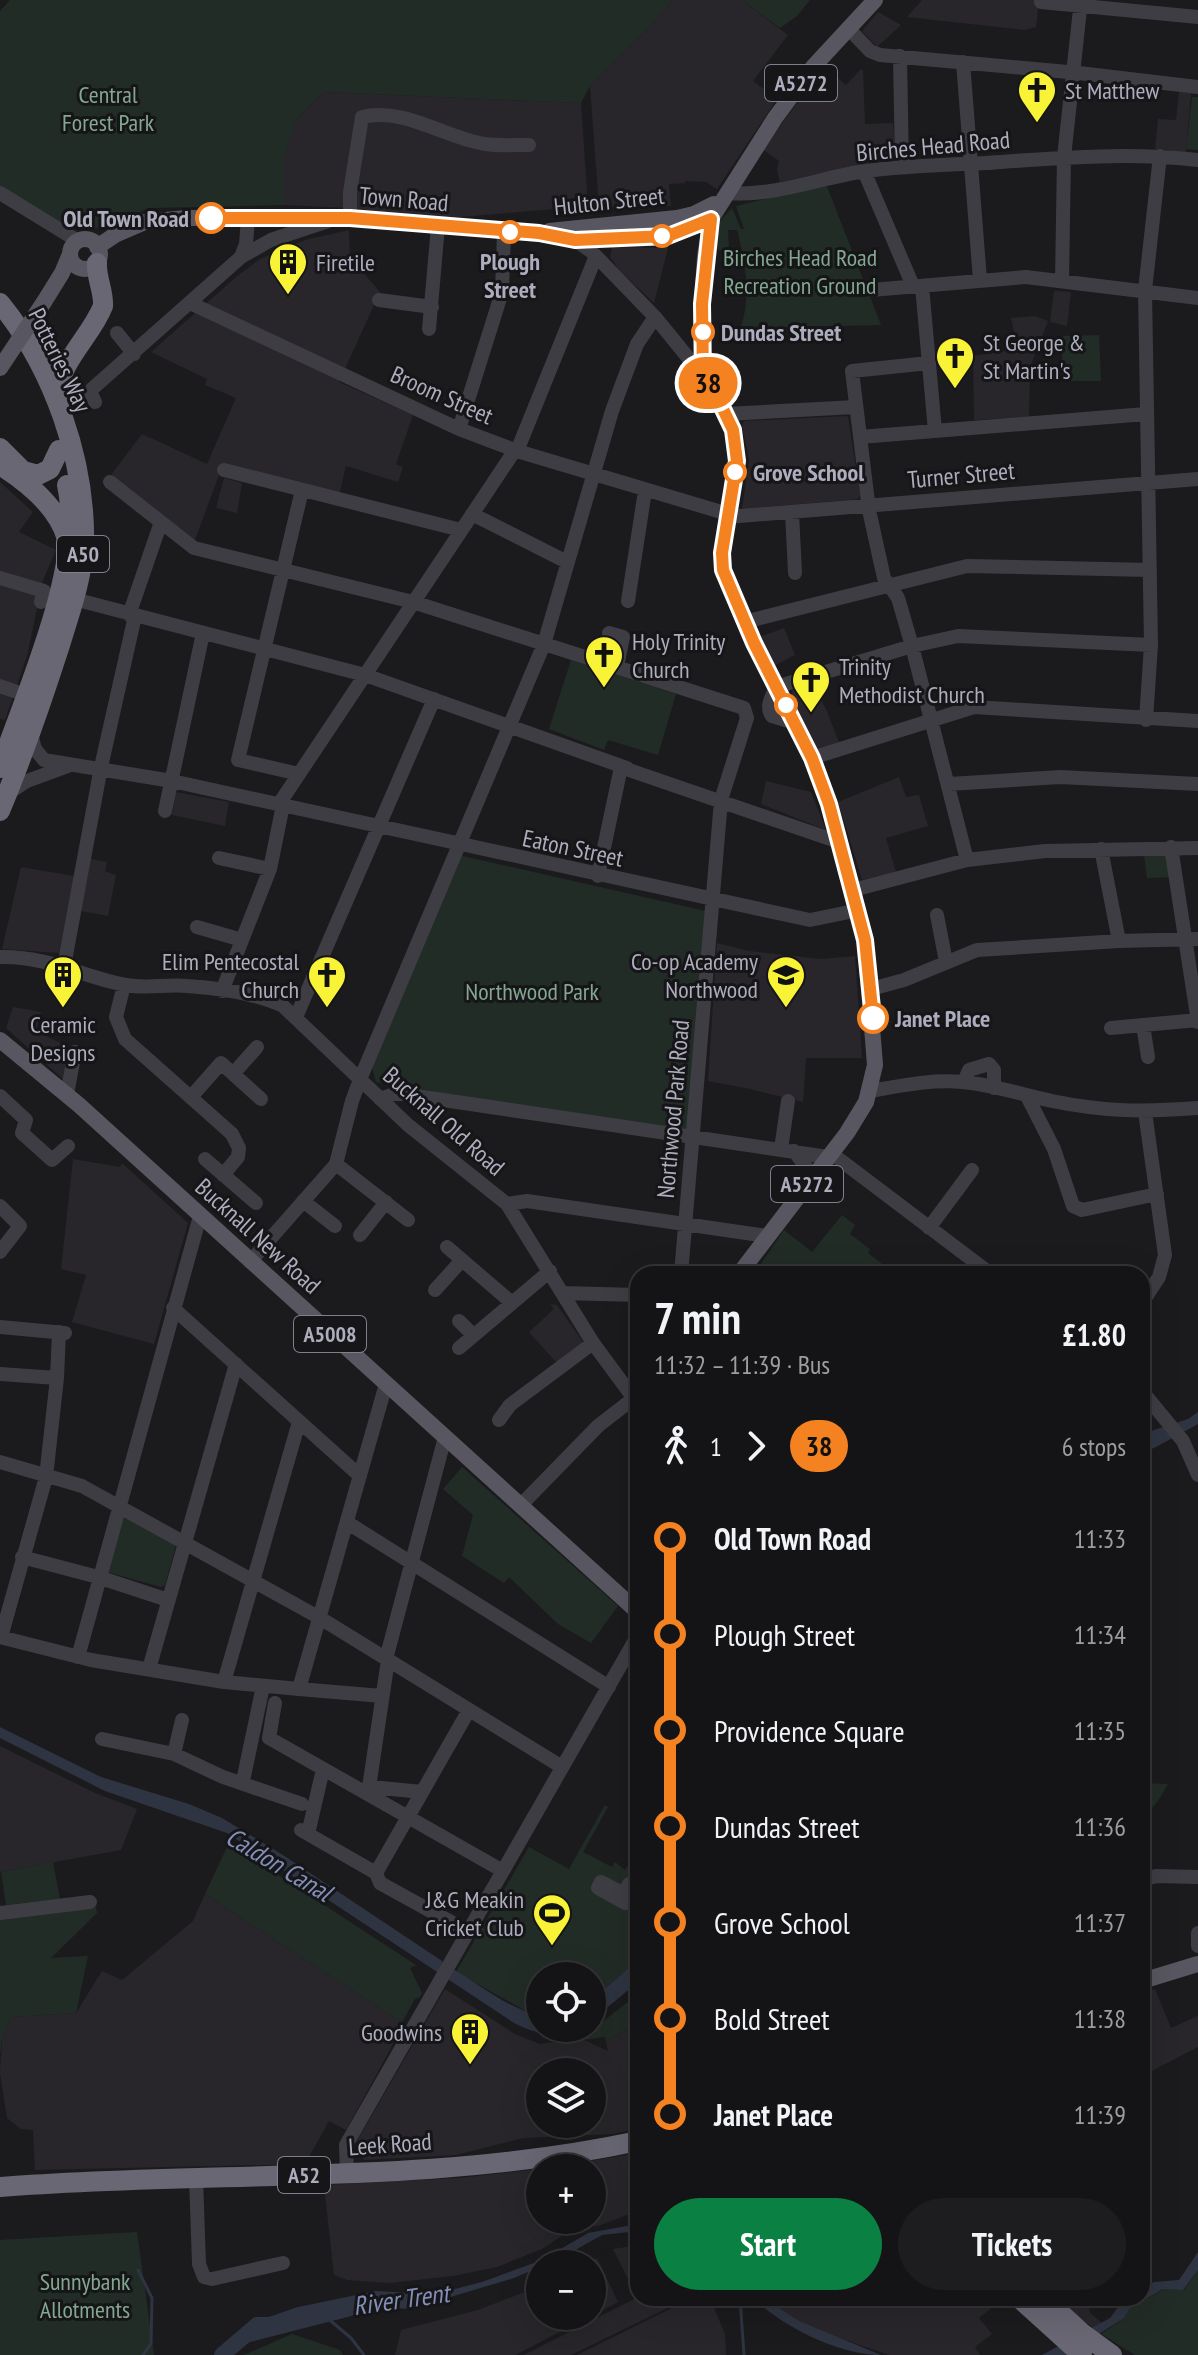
<!DOCTYPE html>
<html lang="en">
<head>
<meta charset="utf-8">
<style>
	body { margin:0; font-family:"PT Sans Narrow",sans-serif; background:#1d1d1f; color:#f1f3f6; height:100vh; display:flex; flex-direction:column; font-size:30px; white-space:nowrap }
	* { box-sizing:border-box; margin:0 }
	p { font-size:26px; color:#9d9ea1 }
	.icon { flex:none; width:44px; height:44px; fill:none; stroke:currentColor; stroke-width:2; stroke-linecap:round; stroke-linejoin:round }
	.map { position:relative; flex:1; overflow:hidden }
	.side { position:absolute; left:630px; top:1266px; width:520px; height:1040px; display:flex; flex-direction:column; background:#141416; border-radius:24px; box-shadow:0 8px 32px #0002,0 0 0 2px #333335 }
	.side>* { flex:none }
	.badge { padding:0 16px; border-radius:26px; font-size:28px; line-height:52px }
	.fabs { position:absolute; left:526px; top:1962px; display:grid; gap:16px }
	.fabs a { display:grid; place-items:center; width:80px; height:80px; border-radius:50%; background:#141416; box-shadow:0 8px 32px #0002,0 0 0 2px #333335; font-size:40px }
	.map>.badge { position:absolute; translate:-50% -50%; box-shadow:0 0 0 4px #fff }
	.legs { display:flex; align-items:center; gap:12px; height:88px; padding:0 24px; font-size:26px }
	.legs p { margin-inline-start:auto }
	.overview { display:flex; align-items:center; justify-content:space-between; height:136px; padding:0 24px }
	h1 { font-size:44px; font-weight:600; line-height:60px }
	.action { display:flex; gap:16px; margin-top:auto; padding:16px 24px }
	.action a { flex:1; height:92px; border-radius:48px; background:#0b8043; color:#fff; font-size:32px; font-weight:600; line-height:92px; text-align:center }
	.action a+a { background:#1d1d1f; color:#f1f3f6 }
	ul { padding:0 24px; list-style:none }
	li { display:flex; align-items:center; gap:28px; height:96px; font-size:30px }
	li i { display:grid; place-items:center; width:12px; height:100%; margin:0 10px; background:currentColor }
	li i::after { content:''; width:20px; height:20px; margin:-10px; border:6px solid; border-radius:50%; background:#141416 }
	li p { margin-inline-start:auto }
	li:first-child i { background:linear-gradient(#0000 50%,currentColor 0) }
	li:last-child i { background:linear-gradient(currentColor 50%,#0000 0) }
	.map>svg:first-child { display:block }
	.built { fill:#28262a; fill-rule:evenodd }
	.green { fill:#222c26 }
	.water { fill:#2f3442 }
	.lines { fill:none; stroke-linecap:round; stroke-linejoin:round }
	.stream { stroke:#2f3442; stroke-width:3 }
	.canal { stroke:#2f3442; stroke-width:9 }
	.river { stroke:#2f3442; stroke-width:16 }
	.minor { stroke:#3e3d44; stroke-width:14 }
	.major { stroke:#585761; stroke-width:16 }
	.highway { stroke:#686773; stroke-width:20 }
	.major-bridge { stroke:#585761; stroke-width:16 }
	.line-1-casing { stroke:#fff; stroke-width:18 }
	.line-1 { stroke:#f58220; stroke-width:12 }
	.stop-1-dot { fill:#fff; stroke:#f58220; stroke-width:4 }
	.labels { text-anchor:middle; dominant-baseline:central; stroke-width:6; stroke-linejoin:round; paint-order:stroke }
	.shield { fill:#161518; stroke:#807f8c; stroke-width:2 }
	.shield-label { font-size:22px; font-weight:bold; fill:#adadbd }
	.poi-label { font-size:24px; fill:#adadbd; stroke:#161518; text-anchor:start }
	.park-label { font-size:24px; fill:#83a891; stroke:#161518 }
	.street-label { font-size:24px; fill:#adadbd; stroke:#161518 }
	.stop-label { font-size:24px; font-weight:bold; fill:#adadbd; stroke:#161518; text-anchor:start }
	.water-label { font-size:26px; font-style:italic; fill:#838fb8; stroke:#161518 }
</style>
</head>
<body>
<div class="map">
<svg width="1198" height="2355" viewBox="0 0 1198 2355">
	<rect width="100%" height="100%" fill="#1b1b1d"/>
	<path class="built" d="M672,0H742L788,35L753,81L777,99L717,189L706,182L685,181V183L669,184L671,206L599,207L590,86L650,27Z
		M922,0H1039L1036,27L1025,30L907,17Z
		M878,12L901,25L877,47L862,31Z
		M825,67L846,85L861,69L863,70L865,124L893,123L895,154L889,159L780,182L777,170L779,161L762,149Z
		M324,92L581,103L588,206L437,219L350,208L284,205V158L294,122Z
		M1179,92L1191,93L1186,152L1155,149L1158,119L1176,120Z
		M349,230L350,257L380,292L339,382L413,415L396,464L403,467L398,482L346,466L339,495L223,464L195,540L111,475L142,434L207,464L236,398L205,385L207,379L151,352L236,277L260,259L305,240Z
		M612,247L668,248L654,303L620,271L610,257Z
		M1054,291L1071,292L1067,326L1050,322Z
		M1035,316L1048,321L1030,367L1029,417L974,420L973,356L1018,349L1011,318Z
		M848,416L860,495L858,499L742,509L749,460L742,426L744,421Z
		M224,478L242,483L237,513L216,508Z
		M0,482L33,512L19,532L56,550L43,580L27,656L5,720L0,719Z
		M784,628L795,655L774,666L760,637Z
		M811,682L827,711L840,745L819,752L791,696L793,689Z
		M899,777L906,797L919,795L928,826L886,838L896,872L862,880L838,802Z
		M766,781L811,792L826,830L761,804Z
		M176,792L229,802L225,826L172,815Z
		M91,859L107,862L105,871L116,875L108,916L81,911Z
		M21,867L74,876L59,953L2,949Z
		M717,943L749,951L821,959L855,956L862,1058H806L803,1102L750,1089L708,1081Z
		M13,1007L41,1012L36,1031L72,1049L64,1080L6,1028Z
		M73,1159L120,1167L122,1163L188,1223L154,1344L72,1322L86,1275L61,1269Z
		M550,1304L557,1305L583,1342L561,1361H555L529,1332L554,1309Z
		M0,1746L95,1793L137,1809L121,1850L0,1872Z
		M205,1894L399,2021L404,2019L391,2048L346,2130L329,2121L305,2164L35,2170L33,2130L21,2129L7,2118L0,2073L2,2038L12,2017L76,2013L102,1971L122,1980L193,1921Z
		M445,1989L515,2034L540,2044L583,2037L584,2040L608,2051L606,2042L638,2022V2129L612,2134L523,2138L456,2155L364,2160L359,2154L357,2141ZM540,2072H592V2124H540Z
		M1155,1989L1171,2028L1198,2016V2047L1142,2076V1993Z
		M638,2153V2215H627L598,2226L575,2227L542,2249L497,2267L453,2276L389,2283L347,2280L334,2275L324,2185L459,2178L540,2169V2220H592V2168H547Z
		M638,2245V2291L635,2293L613,2249Z
		M597,2258L618,2302L592,2316V2264H586Z
		M540,2286V2316H591L515,2355H395L401,2330L478,2310Z
		M638,2297L688,2298L571,2355H524Z
		M692,2298H710L725,2334L726,2355H577Z
		M766,2298H998L1000,2301L979,2318L992,2334L975,2347L980,2355H889L814,2329L783,2314Z
		M1055,2298H1082L1089,2306L1090,2313L1102,2323L1094,2328L1071,2314Z"/>
	<path class="green" d="M10,0H672L650,27L590,86L581,103L324,92L296,120L284,158V205L150,208L91,230L61,223L0,186V11Z
		M742,0H810L797,16L780,28Z
		M1192,97H1198V150L1186,149Z
		M826,184L881,325L740,328C752,300 745,260 737,230H728L729,251L713,249L717,224L732,208L741,229H744L736,206Z
		M1099,335L1101,381H1061L1063,336Z
		M571,660L676,694L658,755L608,740L604,750L549,729Z
		M1171,847L1176,877L1147,878L1143,848Z
		M462,856L706,911L687,1133L376,1082L372,1067Z
		M842,1215L855,1225L850,1234L870,1249L868,1253L895,1274H754L784,1230L812,1252Z
		M462,1467L618,1606L591,1643L558,1624L509,1577L504,1583L462,1556L473,1515L443,1489Z
		M127,1518L176,1545L165,1585L161,1587L107,1572L121,1520Z
		M1142,1783L1168,1784C1161,1796 1155,1809 1142,1815Z
		M605,1805L608,1807L583,1852L612,1867L615,1862L625,1870L638,1850V1859L630,1874L638,1879V1960L592,2000V1976H540V2015L531,2014L456,1972L529,1847L569,1869Z
		M229,1843L416,1965L410,1968L422,1993L420,1997L415,1999L404,2019L399,2021L205,1894Z
		M53,1862L60,1899L6,1905L1,1872Z
		M96,1907L97,1913L51,1958L88,1956L76,2013L12,2017L2,2038L0,2055V1918Z
		M638,1994V2022L606,2042L605,2037L583,2040V2037Z
		M137,2232L154,2355H0V2240Z
		M1198,2270V2355H1135L1101,2334L1124,2318L1130,2308L1164,2289L1184,2290Z
		M292,2334L340,2350L343,2355H244Z"/>
	<path class="water" d="M1198,1412V1423L1192,1427L1142,1446V1434L1188,1419Z
		M0,1727L101,1777L189,1804L222,1818L283,1855L442,1961L443,1964C475,1979 505,2009 540,2015V2028H575C551,2038 536,2034 514,2023L227,1833L105,1791L0,1738Z
		M638,1960V1982L592,2020V2000Z
		M638,2224V2231L602,2235L559,2259L540,2264V2267L514,2278L437,2301L398,2304L238,2345L227,2355H215L241,2337L401,2298L436,2294L482,2282L542,2260L588,2233Z
		M1198,2252V2270L1183,2290L1163,2289L1130,2308L1124,2318L1066,2355H1042L1110,2318L1125,2298H1142V2289L1154,2282L1179,2280Z
		M753,2298H763L799,2321L881,2355C839,2355 783,2327 753,2298Z"/>
	<g class="lines">
		<path class="stream" d="M138,2270L152,2298L151,2344L143,2355
			M740,2298L744,2355
			M319,2311L351,2338L364,2355"/>
		<path class="canal" d="M1142,1445L1152,1444L1198,1419"/>
		<path class="river" d="M222,2355L257,2325H270L299,2315L376,2299L412,2301"/>
		<path class="minor" d="M1041,2L1198,17
			M848,28L870,51L880,55L1079,73L1198,87
			M900,56L902,167
			M963,62L980,280
			M864,171L913,286
			M0,193L78,241
			M727,193C773,197 819,178 865,171C905,166 945,165 986,163C1057,158 1127,152 1198,160
			M350,218V192L362,117C405,107 445,138 485,144C499,146 515,145 529,145
			M575,240L592,252L655,317L703,376
			M241,257L246,244L248,219
			M1062,281L1064,157L1081,0
			M922,286L935,431
			M871,290L1026,277L1198,298
			M379,300L432,307
			M190,303L459,429L517,451L728,514
			M429,329L438,226
			M117,333L134,354
			M929,363L852,371L869,510L878,551L884,578L898,598L912,646L967,860
			M95,402L91,394L92,389L241,257L271,240L328,221
			M726,414L856,407
			M459,429L502,292L504,232
			M860,437L1146,414
			M517,451L596,256
			M224,470L461,530
			M110,482L194,548L413,602L744,708L747,718L721,800L681,1274
			M792,512L795,573
			M472,514L567,562
			M728,517L1198,479
			M0,578L44,591L41,602
			M74,599L365,675L627,768
			M628,601L645,491
			M129,615L161,522
			M744,622L967,566L1150,570
			M609,633L623,637L617,667
			M0,686L17,692
			M1146,720L1151,645L1145,290L1160,156
			M795,723L772,716C765,706 772,697 776,687L912,646L958,636L1151,645
			M31,734L35,749L44,760L172,781L810,920L859,910
			M812,758L974,707L1198,721
			M299,774L238,760L302,490
			M949,784L1060,777L1198,784
			M7,794L27,781L68,766
			M279,804L515,450
			M165,811L203,633
			M1171,847L1198,1022
			M1101,849L1119,941
			M219,858L270,869
			M598,876L620,772L623,768L839,842
			M853,890L967,860L1045,851L1198,848
			M937,915L946,962
			M197,927L242,940
			M0,957C49,956 82,977 126,985C146,989 167,984 187,986C218,988 255,993 283,1006L408,1125L507,1204L593,1343L638,1404
			M64,966L101,767L135,616
			M124,985L116,1017L125,1039L232,1134L239,1148L238,1157L223,1175
			M871,989L904,980L977,950L1119,941L1198,939
			M222,991L270,869L283,805
			M296,1017L434,699
			M1143,1025L1148,1057
			M1111,1028L1198,1020
			M233,1074L257,1047
			M964,1082L969,1070L989,1064L994,1070V1088
			M870,1091C900,1086 931,1079 962,1082C992,1084 1022,1095 1052,1101C1106,1112 1143,1112 1198,1108
			M67,1094L75,1052
			M0,1096L26,1120L22,1133L52,1160L68,1146
			M1027,1096L1054,1149L1073,1206L1082,1210L1157,1194
			M191,1097L221,1063L261,1099
			M380,1099L394,1094H403L828,1157
			M781,1149L788,1101
			M794,1151L813,1176
			M831,1153L991,1274
			M205,1159L256,1203
			M336,1164L408,1220
			M303,1201L335,1226
			M507,1204L527,1201L767,1236
			M0,1206L20,1226L0,1252
			M929,1228L972,1170
			M360,1235L386,1202
			M447,1247L512,1303
			M250,1262L336,1164L352,1101L361,1077L544,644L612,411L637,344L655,317
			M435,1290L462,1260
			M562,1293L638,1295
			M1142,1303L1159,1277L1165,1255L1145,1112
			M173,1308L360,1476
			M459,1321L473,1335
			M0,1327L65,1333
			M459,1348L550,1271
			M0,1374L57,1378
			M1142,1391L1183,1441L1198,1475
			M499,1420L510,1405L593,1343
			M0,1462L82,1486L320,1618L562,1767
			M521,1505L598,1426L634,1398
			M348,1523L609,1687
			M22,1557L98,1577L168,1600
			M0,1637L91,1660L224,1682L299,1689L386,1384
			M1,1637L46,1477L57,1378L59,1332
			M78,1657L200,1216
			M386,1659L445,1437
			M149,1669L236,1364
			M224,1682L299,1422
			M299,1689L382,1696
			M275,1703L269,1738L503,1871
			M102,1739L174,1754L223,1777L302,1804
			M174,1754L182,1720
			M243,1781L263,1686
			M371,1787L422,1792
			M368,1794L388,1660
			M301,1830L376,1873
			M308,1834L323,1769
			M376,1873L469,1710
			M376,1873L380,1883L458,1926
			M1142,1880L1156,1876L1198,1877
			M638,1889L629,1884L624,1894L601,1882L598,1888L625,1903L638,1899
			M0,1913L90,1902
			M1198,1933V1946
			M347,2174L346,2145L638,1635
			M196,2178L199,2264L204,2277L212,2279L283,2263"/>
		<path class="major" d="M549,231L677,218L694,214L714,204
			M70 254a15 15 0 1 1 30 0a15 15 0 1 1-30 0Z
			M97,247L115,235L145,222L186,218H350L539,233L575,240L668,236L711,219
			M44,302L62,273L70,254
			M0,1040L79,1105L638,1612
			M739,1274L847,1133L866,1102L875,1065L865,940L829,804L812,758L754,643L723,570L722,553L737,461L733,430L719,401L703,376L702,304L705,256L711,219L775,118L813,67L875,0
			M1142,1981L1198,1964"/>
		<path class="highway" d="M0,303C53,368 86,460 84,545C82,579 70,612 60,645C42,701 23,756 0,811
			M58,401C56,363 90,339 103,306C104,291 96,278 97,263
			M0,448L23,471L38,475L50,469L59,450
			M0,465C27,482 58,507 67,539
			M0,768C26,692 85,564 67,485
			M0,2187C212,2170 428,2186 638,2141
			M1019,2298L1082,2355
			M1044,2298L1082,2333L1112,2355"/>
		<path class="major-bridge" d="M0,368L44,302"/>
	</g>
	<g class="lines">
		<g class="line-1-casing">
			<path id="line-1" d="M211,218H350L539,233L575,240L668,236L711,219L702,304L703,376L722,407L733,430L737,461L722,553L723,570L754,643L812,758L829,804L865,940L873,1018"/>
		</g>
		<use href="#line-1" class="line-1"/>
	</g>
	<defs>
		<g id="church-pin" transform="scale(2)"><path d="M0 17L-7.5 6A9.5 9.5 0 1 1 7.5 6Z" fill="#f9f337" stroke="#161518"/><path d="M-1.2-6h2.4v3.5h3.3v2.4h-3.3V6h-2.4V-.1h-3.3v-2.4h3.3Z" fill="#111"/></g>
		<g id="building-pin" transform="scale(2)"><path d="M0 17L-7.5 6A9.5 9.5 0 1 1 7.5 6Z" fill="#f9f337" stroke="#161518"/><path d="M-4-6H4V6H1V3H-1V6H-4ZM-2.5-4.3h1.7v1.8h-1.7ZM.8-4.3h1.7v1.8H.8ZM-2.5-1h1.7V.8h-1.7ZM.8-1h1.7V.8H.8Z" fill="#111"/></g>
		<g id="school-pin" transform="scale(2)"><path d="M0 17L-7.5 6A9.5 9.5 0 1 1 7.5 6Z" fill="#f9f337" stroke="#161518"/><path d="M0-5L7-2L0 1L-7-2ZM-4 1L0 2.5L4 1V4Q0 6-4 4Z" fill="#111"/></g>
		<g id="stadium-pin" transform="scale(2)"><path d="M0 17L-7.5 6A9.5 9.5 0 1 1 7.5 6Z" fill="#f9f337" stroke="#161518"/><path d="M0-5a6.5 5 0 1 0 0 10a6.5 5 0 1 0 0-10ZM-3.5-1.8h7v3.6h-7Z" fill="#111"/></g>
	</defs>
	<g fill-rule="evenodd">
		<use href="#church-pin" x="1037" y="90"/>
		<use href="#building-pin" x="288" y="262"/>
		<use href="#church-pin" x="955" y="356"/>
		<use href="#church-pin" x="604" y="655"/>
		<use href="#church-pin" x="811" y="680"/>
		<use href="#building-pin" x="63" y="975"/>
		<use href="#church-pin" x="327" y="975"/>
		<use href="#school-pin" x="786" y="975"/>
		<use href="#stadium-pin" x="552" y="1913"/>
		<use href="#building-pin" x="470" y="2032"/>
	</g>
	<g class="stop-1-dot">
		<circle cx="211" cy="218" r="14"/>
		<circle cx="510" cy="232" r="10"/>
		<circle cx="662" cy="236" r="10"/>
		<circle cx="703" cy="332" r="10"/>
		<circle cx="735" cy="472" r="10"/>
		<circle cx="786" cy="705" r="10"/>
		<circle cx="873" cy="1018" r="14"/>
	</g>
	<g class="labels">
		<g class="shield">
			<rect x="765" y="65" width="72" height="36" rx="6"/>
			<rect x="57" y="536" width="52" height="36" rx="6"/>
			<rect x="771" y="1166" width="72" height="36" rx="6"/>
			<rect x="294" y="1316" width="72" height="36" rx="6"/>
			<rect x="278" y="2157" width="52" height="36" rx="6"/>
		</g>
		<g class="shield-label">
			<text x="801" y="83">A5272</text>
			<text x="83" y="554">A50</text>
			<text x="807" y="1184">A5272</text>
			<text x="330" y="1334">A5008</text>
			<text x="304" y="2175">A52</text>
		</g>
		<g class="poi-label">
			<text x="1065" y="90">St Matthew</text>
			<text x="316" y="262">Firetile</text>
			<text x="983" y="342">St George &amp;<tspan x="983" dy="28">St Martin's</tspan></text>
			<text x="632" y="641">Holy Trinity<tspan x="632" dy="28">Church</tspan></text>
			<text x="839" y="666">Trinity<tspan x="839" dy="28">Methodist Church</tspan></text>
			<text x="299" y="961" text-anchor="end">Elim Pentecostal<tspan x="299" dy="28">Church</tspan></text>
			<text x="758" y="961" text-anchor="end">Co-op Academy<tspan x="758" dy="28">Northwood</tspan></text>
			<text x="63" y="1024" text-anchor="middle">Ceramic<tspan x="63" dy="28">Designs</tspan></text>
			<text x="524" y="1899" text-anchor="end">J&amp;G Meakin<tspan x="524" dy="28">Cricket Club</tspan></text>
			<text x="442" y="2032" text-anchor="end">Goodwins</text>
		</g>
		<g class="park-label">
			<text x="108" y="94">Central<tspan x="108" dy="28">Forest Park</tspan></text>
			<text x="800" y="257">Birches Head Road<tspan x="800" dy="28">Recreation Ground</tspan></text>
			<text x="532" y="991">Northwood Park</text>
			<text x="85" y="2281">Sunnybank<tspan x="85" dy="28">Allotments</tspan></text>
		</g>
		<g class="street-label">
			<text transform="translate(933 146) rotate(-5)">Birches Head Road</text>
			<text transform="translate(404 199) rotate(5)">Town Road</text>
			<text transform="translate(609 201) rotate(-6)">Hulton Street</text>
			<text transform="translate(60 360) rotate(64)">Potteries Way</text>
			<text transform="translate(442 395) rotate(24)">Broom Street</text>
			<text transform="translate(961 475) rotate(-5)">Turner Street</text>
			<text transform="translate(573 848) rotate(12)">Eaton Street</text>
			<text transform="translate(673 1109) rotate(-85)">Northwood Park Road</text>
			<text transform="translate(444 1121) rotate(41)">Bucknall Old Road</text>
			<text transform="translate(258 1236) rotate(42)">Bucknall New Road</text>
			<text transform="translate(390 2144) rotate(-4)">Leek Road</text>
		</g>
		<g class="stop-label">
			<text x="189" y="218" text-anchor="end">Old Town Road</text>
			<text x="510" y="261" text-anchor="middle">Plough<tspan x="510" dy="28">Street</tspan></text>
			<text x="721" y="332">Dundas Street</text>
			<text x="753" y="472">Grove School</text>
			<text x="895" y="1018">Janet Place</text>
		</g>
		<g class="water-label">
			<text transform="translate(279 1864) rotate(31)">Caldon Canal</text>
			<text transform="translate(401 2299) rotate(-8)">River Trent</text>
		</g>
	</g>
</svg>
<div class="fabs">
<a><svg class="icon" aria-label="locate" viewBox="0 0 24 24"><circle cx="12" cy="12" r="6"/><path d="M12 2v4M12 18v4M2 12h4M18 12h4"/></svg></a>
<a><svg class="icon" aria-label="layers" viewBox="0 0 24 24"><path d="M12 4l9 5-9 5-9-5zM3 14l9 5 9-5"/></svg></a>
<a>+</a>
<a>−</a>
</div>
<b class="badge" style="left:708px;top:383px;background:#f58220;color:#111">38</b>
<section class="side">
<div class="overview"><div><h1>7 min</h1><p>11:32 – 11:39 · Bus</p></div><b>£1.80</b></div>
<div class="legs"><svg class="icon" aria-label="walk" viewBox="0 0 24 24"><circle cx="13" cy="4" r="2"/><path d="M13 8l-2 6 4 7M11 14l-3 7M7 12l3-4h3l4 4"/></svg>1<svg class="icon" aria-label="forward" viewBox="0 0 24 24"><path d="M9 5l7 7-7 7"/></svg><b class="badge" style="background:#f58220;color:#111">38</b><p>6 stops</p></div>
<ul>
<li><i style="color:#f58220"></i><b>Old Town Road</b><p>11:33</p></li>
<li><i style="color:#f58220"></i><span>Plough Street</span><p>11:34</p></li>
<li><i style="color:#f58220"></i><span>Providence Square</span><p>11:35</p></li>
<li><i style="color:#f58220"></i><span>Dundas Street</span><p>11:36</p></li>
<li><i style="color:#f58220"></i><span>Grove School</span><p>11:37</p></li>
<li><i style="color:#f58220"></i><span>Bold Street</span><p>11:38</p></li>
<li><i style="color:#f58220"></i><b>Janet Place</b><p>11:39</p></li>
</ul>
<div class="action"><a>Start</a><a>Tickets</a></div>
</section>
</div>
</body>
</html>
